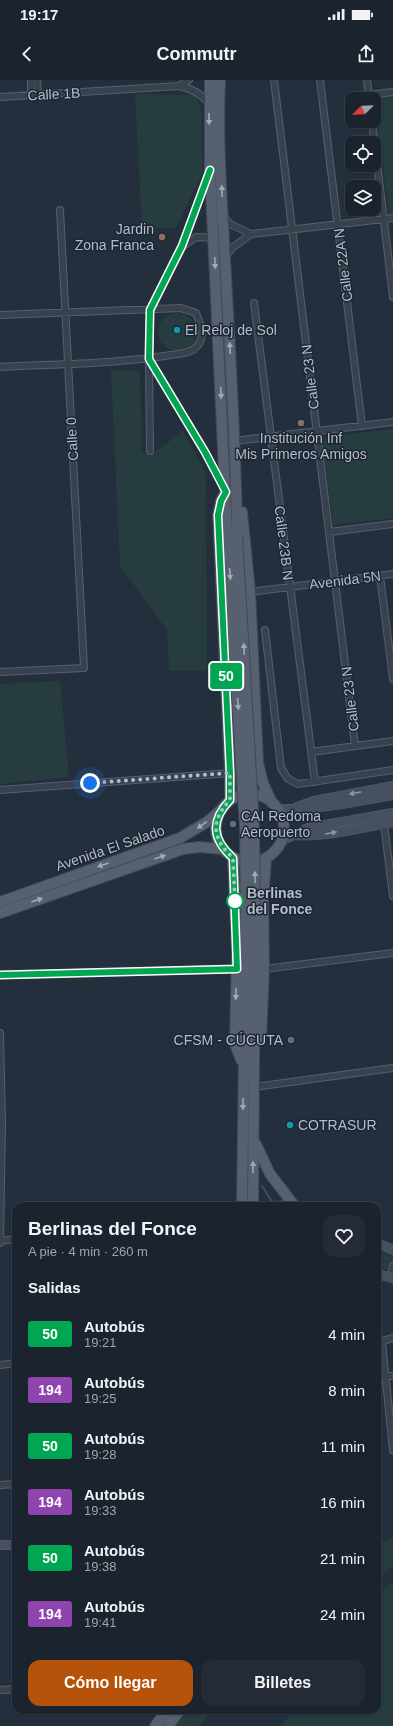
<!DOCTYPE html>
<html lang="es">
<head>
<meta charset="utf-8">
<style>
	body { margin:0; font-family:Arial,sans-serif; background:#242b36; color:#f1f3f6; height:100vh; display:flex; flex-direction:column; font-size:15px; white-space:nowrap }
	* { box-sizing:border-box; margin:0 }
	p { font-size:13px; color:#a0a4aa }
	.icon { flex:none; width:22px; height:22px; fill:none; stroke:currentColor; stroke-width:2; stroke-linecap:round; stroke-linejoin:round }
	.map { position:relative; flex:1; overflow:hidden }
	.side { position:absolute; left:12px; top:1122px; width:369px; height:512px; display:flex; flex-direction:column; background:#1b232e; border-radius:12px; box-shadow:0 1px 3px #0004,0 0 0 1px #39404a }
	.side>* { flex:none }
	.badge { padding:0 8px; border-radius:3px; font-size:14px; line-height:26px }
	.needle { width:26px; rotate:247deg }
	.fabs { position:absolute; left:345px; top:12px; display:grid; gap:8px }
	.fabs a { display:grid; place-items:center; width:36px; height:36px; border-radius:8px; background:#1b232e; box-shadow:0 1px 3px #0004,0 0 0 1px #39404a; font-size:20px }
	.you { position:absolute; width:20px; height:20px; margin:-10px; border:3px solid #fff; border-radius:50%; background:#1a73e8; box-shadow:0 0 0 6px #1a73e833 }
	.map>.badge { position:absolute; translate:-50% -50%; box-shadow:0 0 0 2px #fff }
	h2 { padding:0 16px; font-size:15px; line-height:36px }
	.round { display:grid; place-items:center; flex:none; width:42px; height:42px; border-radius:12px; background:#242b36 }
	.head { display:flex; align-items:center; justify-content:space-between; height:68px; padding:0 16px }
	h1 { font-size:19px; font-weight:800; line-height:30px }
	.button { display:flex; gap:8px; margin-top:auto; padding:8px 16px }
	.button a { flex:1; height:46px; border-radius:12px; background:#b45309; color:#fff; font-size:16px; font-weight:800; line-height:46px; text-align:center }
	.button a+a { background:#242b36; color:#f1f3f6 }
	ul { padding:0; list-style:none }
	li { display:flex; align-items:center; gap:12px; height:56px; padding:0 16px }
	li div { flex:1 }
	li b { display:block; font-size:15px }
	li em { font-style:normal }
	li .badge { min-width:44px; font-weight:700; text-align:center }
	.status { display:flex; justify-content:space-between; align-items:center; height:28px; padding:0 20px; background:#1b232e; direction:ltr }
	.status svg { height:11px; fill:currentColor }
	header { display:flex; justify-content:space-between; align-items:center; height:52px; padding:0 16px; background:#1b232e; font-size:18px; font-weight:800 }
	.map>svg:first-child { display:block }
	.green { fill:#263c3f }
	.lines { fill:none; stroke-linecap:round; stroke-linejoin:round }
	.stream { stroke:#394c67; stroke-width:2 }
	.street-casing { stroke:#565f6c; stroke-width:8 }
	.secondary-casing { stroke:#565f6c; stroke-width:10 }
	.primary-casing { stroke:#414a57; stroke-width:12 }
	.street { stroke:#38414e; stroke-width:6 }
	.secondary { stroke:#465061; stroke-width:9 }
	.primary { stroke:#56606e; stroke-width:10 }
	.primary-bridge-casing { stroke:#414a57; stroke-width:12; stroke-linecap:butt }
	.primary-bridge { stroke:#56606e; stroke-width:10 }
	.oneway { fill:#a1aab7 }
	.oneway2 { fill:#8e96a5 }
	.line-casing { stroke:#fff; stroke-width:9 }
	.line { stroke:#00a651; stroke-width:6 }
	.walk { stroke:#b4bcc9; stroke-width:4; stroke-dasharray:0 7.2 }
	.education-dot { fill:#8d6e63; stroke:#1d2633; stroke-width:1.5 }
	.culture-dot { fill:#0f9aa8; stroke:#1d2633; stroke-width:1.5 }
	.service-dot { fill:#5c6f8a; stroke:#1d2633; stroke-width:1.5 }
	.stop-dot { fill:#fff; stroke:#00a651; stroke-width:2 }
	.labels { text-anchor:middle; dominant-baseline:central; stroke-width:3; stroke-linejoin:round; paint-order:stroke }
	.street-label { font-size:14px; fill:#b4bcc9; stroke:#1d2633 }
	.poi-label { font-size:14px; fill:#b4bcc9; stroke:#1d2633; text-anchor:start }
	.stop-label { font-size:14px; font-weight:bold; fill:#b4bcc9; stroke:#1d2633; text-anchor:start }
</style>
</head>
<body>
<div class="status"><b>19:17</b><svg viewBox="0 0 49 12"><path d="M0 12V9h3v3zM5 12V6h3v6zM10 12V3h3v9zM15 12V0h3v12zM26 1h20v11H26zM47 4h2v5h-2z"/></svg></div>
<header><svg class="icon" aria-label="back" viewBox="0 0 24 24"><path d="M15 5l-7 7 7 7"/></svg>Commutr<svg class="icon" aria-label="share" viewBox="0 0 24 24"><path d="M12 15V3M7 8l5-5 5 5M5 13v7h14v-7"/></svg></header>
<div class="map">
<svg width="393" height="1646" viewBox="0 0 393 1646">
	<rect width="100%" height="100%" fill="#242f3e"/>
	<path class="green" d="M135,14L195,15L201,28L203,92L176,148L142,149Z
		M393,15V133L389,134L374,18Z
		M158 252a19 19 0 1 1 38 0a19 19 0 1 1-38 0Z
		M140,290L142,372L151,375L183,351L206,394L207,590L169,591L167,550L120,486L111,291Z
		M393,349V438L333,445L322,357Z
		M60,601L69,697L0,704V604Z
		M377,1170L393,1176V1183L390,1189L377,1192Z
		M393,1457V1486L377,1501V1464Z
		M393,1501V1646H281L295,1630H377V1517Z
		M183,1630H213L199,1646H170Z"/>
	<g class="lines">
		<path class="stream" d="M262,1106L273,1123
			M377,1215L382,1261"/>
		<g class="street-casing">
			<path id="street" d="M31,0V15
				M37,0L38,15
				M274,0L355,666
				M320,0L362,346
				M367,0L369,18
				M179,6L189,0
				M369,15L393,12
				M0,17L179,6C192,9 200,13 209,23
				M372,41L393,217
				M223,136L230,144L251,154
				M182,167L196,157L213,158
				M226,177L232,168L251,154L393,138
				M254,223L315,702
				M0,235L181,228L196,233C201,245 207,259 194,269C189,273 178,274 171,275C116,284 56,284 0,287
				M150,280L205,372L223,405
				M234,361L393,342
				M150,371L149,279L150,230L182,167L208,95
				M329,452L393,444
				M380,496L393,599
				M250,512L393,494
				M265,550L281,688L288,699L298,704L393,690
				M0,592L84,588L60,130
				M311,672L393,661
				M0,710L230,693
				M384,744L393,816
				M264,889L393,873
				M0,895L237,889
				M0,953L2,1042L0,1163
				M254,1007L393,988
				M0,1161L16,1159
				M391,1197L393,1186
				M382,1262L393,1370
				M377,1263L392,1258
				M0,1285L16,1283
				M385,1296H393
				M0,1405L16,1404
				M0,1610L16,1609"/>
		</g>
		<g class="secondary-casing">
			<path id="secondary" d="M297,727L314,721L393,706
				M278,729C317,730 354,722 393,715
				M294,755C327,757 361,748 393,742
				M281,761L308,748L393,733
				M273,1126L294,1125L297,1126
				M377,1163L393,1170
				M377,1194L393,1198
				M0,1465H16"/>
		</g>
		<g class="primary-casing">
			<path id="primary" d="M210,0V90L227,455
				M220,0C217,59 222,120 225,179C230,271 236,363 237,455
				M224,415L221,421L218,435L230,693V720
				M242,432L250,512L258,683L263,703L272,723
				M216 748a34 34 0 1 1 68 0a34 34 0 1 1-68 0Z
				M233,778L237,870L235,964L241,980
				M0,822L180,758L207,742L222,729
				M0,833L183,769L199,767L223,769
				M261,957L264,889L263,821L266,778
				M256,1064L270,1094L294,1125
				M242,1126L246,834
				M253,1126L255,836
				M155,1646L167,1630
				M168,1646L180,1630"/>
		</g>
		<use href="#street" class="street"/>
		<use href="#secondary" class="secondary"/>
		<use href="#primary" class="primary"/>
		<g class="primary-bridge-casing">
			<path id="primary-bridge" d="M227,455L245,747L246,834
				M237,455L254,746L255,836"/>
		</g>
		<use href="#primary-bridge" class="primary-bridge"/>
	</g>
	<defs><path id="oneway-solid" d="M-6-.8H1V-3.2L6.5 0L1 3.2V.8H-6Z"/></defs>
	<g class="oneway">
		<use href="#oneway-solid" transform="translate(209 39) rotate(89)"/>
		<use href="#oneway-solid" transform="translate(222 111) rotate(-92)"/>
		<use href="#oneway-solid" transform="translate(215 183) rotate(87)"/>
		<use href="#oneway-solid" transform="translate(230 268) rotate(-93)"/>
		<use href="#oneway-solid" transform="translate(221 313) rotate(87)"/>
		<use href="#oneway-solid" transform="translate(230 494) rotate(86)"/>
		<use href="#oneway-solid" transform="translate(244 569) rotate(-93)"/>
		<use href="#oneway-solid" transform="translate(238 624) rotate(86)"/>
		<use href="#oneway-solid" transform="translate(202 745) rotate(145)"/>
		<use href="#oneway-solid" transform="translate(160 777) rotate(-19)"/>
		<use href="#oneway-solid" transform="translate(103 785) rotate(161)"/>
		<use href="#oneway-solid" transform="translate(255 797) rotate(-91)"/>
		<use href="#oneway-solid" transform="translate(37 820) rotate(-19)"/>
		<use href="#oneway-solid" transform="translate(236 914) rotate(92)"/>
		<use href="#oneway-solid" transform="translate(243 1024) rotate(91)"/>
		<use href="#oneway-solid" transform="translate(253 1087) rotate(-89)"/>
	</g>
	<g class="oneway2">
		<use href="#oneway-solid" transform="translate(355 713) rotate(170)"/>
		<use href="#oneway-solid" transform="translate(331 753) rotate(-10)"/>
	</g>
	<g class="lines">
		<g class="line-casing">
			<path id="line" d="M0,895L237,889L233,778C212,759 210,741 230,720V693L218,435L221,421L226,412L205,372L149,279L150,230L182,166L210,90"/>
		</g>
		<use href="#line" class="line"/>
		<path class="walk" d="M90,703L230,693V720C210,741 212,759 233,778L235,824V821"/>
	</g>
	<g class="education-dot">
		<circle cx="162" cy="157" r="4"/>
		<circle cx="301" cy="343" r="4"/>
	</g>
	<g class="culture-dot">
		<circle cx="177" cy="250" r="4"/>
		<circle cx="290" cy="1045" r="4"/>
	</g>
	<g class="service-dot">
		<circle cx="233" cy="744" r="4"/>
		<circle cx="291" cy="960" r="4"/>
	</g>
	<circle class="stop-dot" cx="235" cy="821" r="8"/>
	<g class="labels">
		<g class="street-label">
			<text transform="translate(54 14) rotate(-3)">Calle 1B</text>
			<text transform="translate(343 185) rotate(-97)">Calle 22A N</text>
			<text transform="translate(310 297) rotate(-97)">Calle 23 N</text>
			<text transform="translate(72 359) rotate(-93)">Calle 0</text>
			<text transform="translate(284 463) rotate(83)">Calle 23B N</text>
			<text transform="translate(345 500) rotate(-7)">Avenida 5N</text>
			<text transform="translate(350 619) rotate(-97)">Calle 23 N</text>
			<text transform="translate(110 768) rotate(-19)">Avenida El Salado</text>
		</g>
		<g class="poi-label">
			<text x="154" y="149" text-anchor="end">Jardin<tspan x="154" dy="16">Zona Franca</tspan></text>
			<text x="185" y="250">El Reloj de Sol</text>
			<text x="301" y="358" text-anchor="middle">Institución Inf<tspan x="301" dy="16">Mis Primeros Amigos</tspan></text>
			<text x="241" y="736">CAI Redoma<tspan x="241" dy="16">Aeropuerto</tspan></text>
			<text x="283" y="960" text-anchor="end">CFSM - CÚCUTA</text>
			<text x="298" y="1045">COTRASUR</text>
		</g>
		<g class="stop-label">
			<text x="247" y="813">Berlinas<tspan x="247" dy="16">del Fonce</tspan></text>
		</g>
	</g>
</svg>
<div class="fabs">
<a><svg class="needle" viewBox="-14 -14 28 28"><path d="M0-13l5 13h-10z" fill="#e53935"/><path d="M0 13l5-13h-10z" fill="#a0a4aa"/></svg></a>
<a><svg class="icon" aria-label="locate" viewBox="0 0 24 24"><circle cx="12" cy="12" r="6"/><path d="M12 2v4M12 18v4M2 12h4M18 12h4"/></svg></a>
<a><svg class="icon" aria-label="layers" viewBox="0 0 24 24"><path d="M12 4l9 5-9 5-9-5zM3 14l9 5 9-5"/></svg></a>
</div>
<div class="you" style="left:90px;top:703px"></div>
<b class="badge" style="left:226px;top:596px;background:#00a651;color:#fff">50</b>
<section class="side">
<div class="head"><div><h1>Berlinas del Fonce</h1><p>A pie · 4 min · 260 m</p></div><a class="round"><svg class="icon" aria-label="heart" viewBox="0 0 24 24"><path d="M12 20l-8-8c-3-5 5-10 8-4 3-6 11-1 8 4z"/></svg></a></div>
<h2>Salidas</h2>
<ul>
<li><span class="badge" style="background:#00a651;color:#fff">50</span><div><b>Autobús</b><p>19:21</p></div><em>4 min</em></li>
<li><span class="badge" style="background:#8e44ad;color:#fff">194</span><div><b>Autobús</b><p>19:25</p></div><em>8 min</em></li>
<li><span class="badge" style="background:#00a651;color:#fff">50</span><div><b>Autobús</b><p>19:28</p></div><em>11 min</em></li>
<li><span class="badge" style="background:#8e44ad;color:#fff">194</span><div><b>Autobús</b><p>19:33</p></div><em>16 min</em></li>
<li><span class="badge" style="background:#00a651;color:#fff">50</span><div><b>Autobús</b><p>19:38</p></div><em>21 min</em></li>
<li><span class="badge" style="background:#8e44ad;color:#fff">194</span><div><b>Autobús</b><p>19:41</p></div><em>24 min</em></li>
</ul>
<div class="button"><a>Cómo llegar</a><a>Billetes</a></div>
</section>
</div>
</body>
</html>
